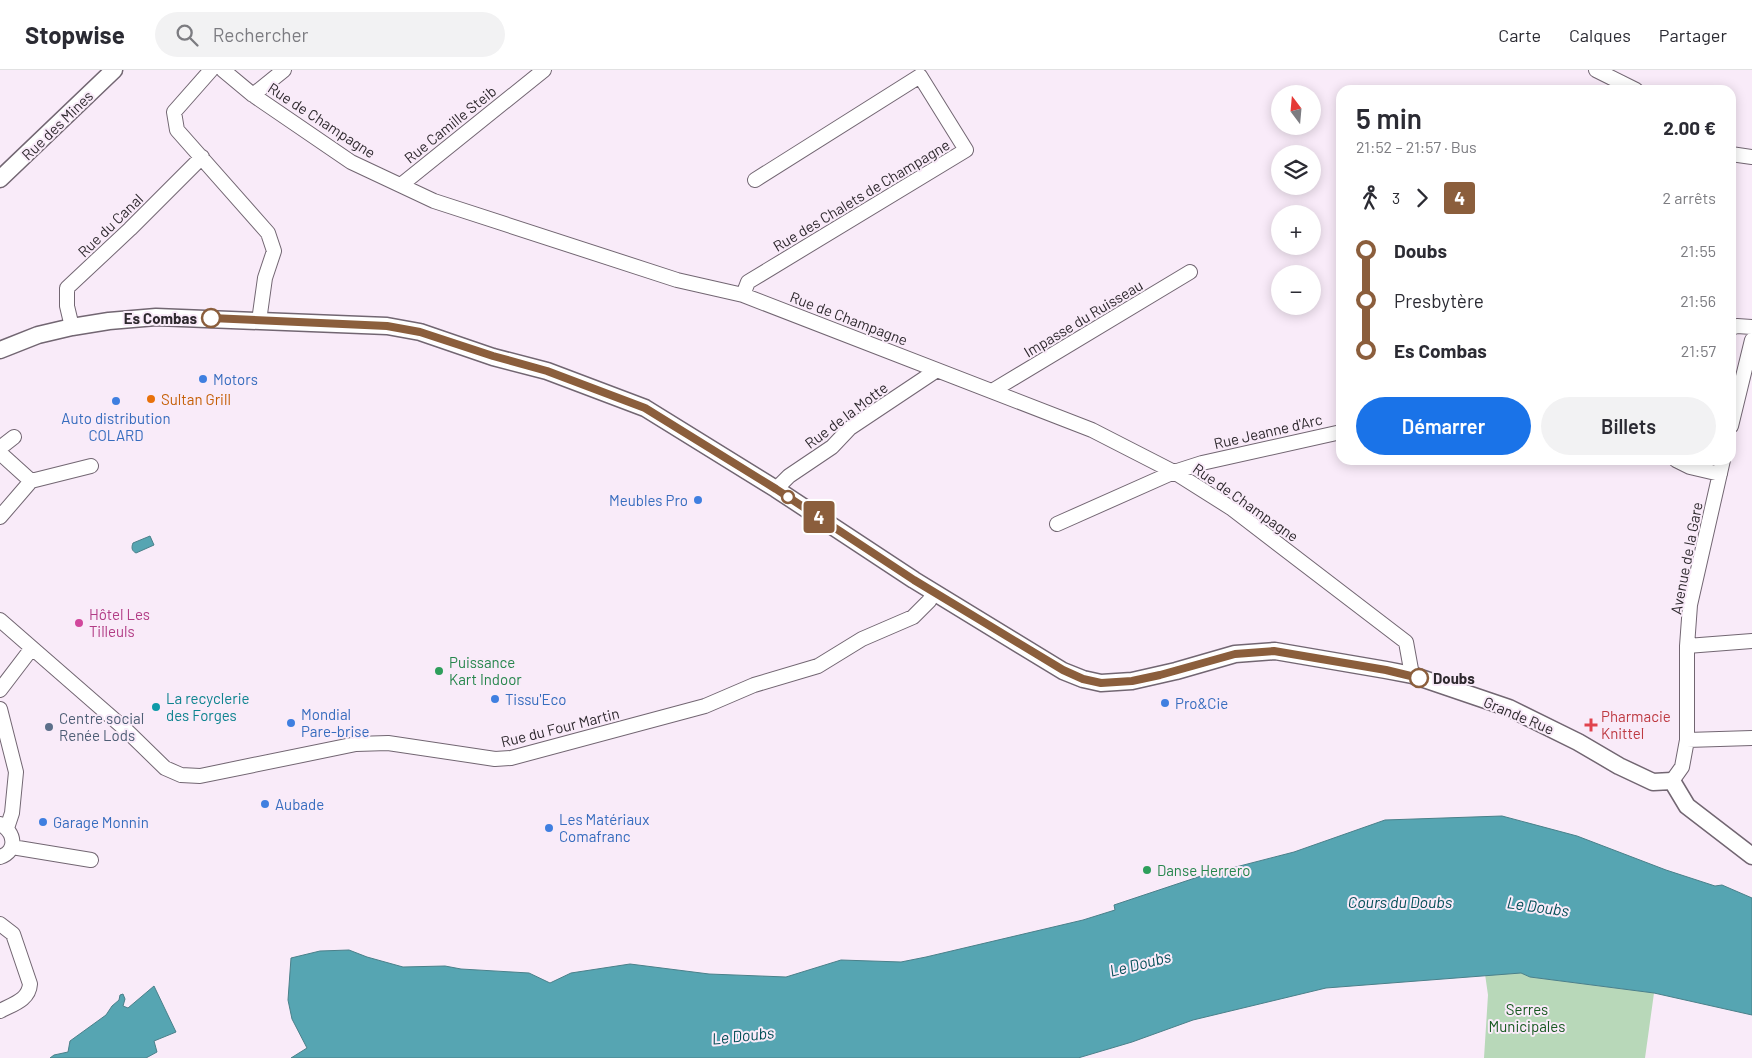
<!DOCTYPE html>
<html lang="fr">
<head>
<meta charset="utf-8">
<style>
	body { margin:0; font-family:Barlow,sans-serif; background:#f2f2f3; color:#2b2b33; height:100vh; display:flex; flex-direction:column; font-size:19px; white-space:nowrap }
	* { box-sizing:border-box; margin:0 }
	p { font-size:16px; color:#7c7c81 }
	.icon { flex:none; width:28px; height:28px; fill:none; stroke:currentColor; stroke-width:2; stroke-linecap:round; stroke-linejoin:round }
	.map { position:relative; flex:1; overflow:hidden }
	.drawer { position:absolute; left:1336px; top:15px; width:400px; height:380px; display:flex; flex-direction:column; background:#fff; border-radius:15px; box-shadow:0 2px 12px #0003 }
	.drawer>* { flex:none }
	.badge { padding:0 10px; border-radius:4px; font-size:18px; line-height:32px }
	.needle { width:32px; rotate:344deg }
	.buttons { position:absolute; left:1271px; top:15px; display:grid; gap:10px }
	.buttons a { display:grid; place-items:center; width:50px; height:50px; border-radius:50%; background:#fff; box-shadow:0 2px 12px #0003; font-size:25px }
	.map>.badge { position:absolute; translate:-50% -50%; box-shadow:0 0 0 2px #fff }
	.legs { display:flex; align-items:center; gap:8px; height:55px; padding:0 20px; font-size:16px }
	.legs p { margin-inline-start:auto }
	.summary { display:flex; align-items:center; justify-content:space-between; height:85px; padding:0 20px }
	h1 { font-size:28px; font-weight:600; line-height:38px }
	.cta { display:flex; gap:10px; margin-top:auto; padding:10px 20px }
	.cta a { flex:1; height:58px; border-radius:30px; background:#1a73e8; color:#fff; font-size:20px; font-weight:600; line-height:58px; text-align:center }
	.cta a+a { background:#f2f2f3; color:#2b2b33 }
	ul { padding:0 20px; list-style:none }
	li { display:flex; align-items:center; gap:18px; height:50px; font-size:19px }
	li i { display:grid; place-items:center; width:8px; height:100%; margin:0 6px; background:currentColor }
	li i::after { content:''; width:12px; height:12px; margin:-6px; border:4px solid; border-radius:50%; background:#fff }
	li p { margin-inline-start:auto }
	li:first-child i { background:linear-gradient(#0000 50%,currentColor 0) }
	li:last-child i { background:linear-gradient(currentColor 50%,#0000 0) }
	header { display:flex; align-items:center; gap:30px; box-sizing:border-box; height:70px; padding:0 25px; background:#fff; border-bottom:1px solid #e1e1e2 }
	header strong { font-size:24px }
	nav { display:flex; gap:28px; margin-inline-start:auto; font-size:18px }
	.search { width:350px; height:45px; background:#f2f2f3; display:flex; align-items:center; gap:12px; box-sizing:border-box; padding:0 18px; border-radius:28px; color:#7c7c81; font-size:19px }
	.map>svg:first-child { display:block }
	.green { fill:#b8d8b9 }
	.water { fill:#56a5b2; stroke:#4a808a }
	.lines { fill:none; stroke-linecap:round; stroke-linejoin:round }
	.minor-casing { stroke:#726672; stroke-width:16 }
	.tertiary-casing { stroke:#726672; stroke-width:19 }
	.minor { stroke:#fff; stroke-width:14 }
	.tertiary { stroke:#fff; stroke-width:16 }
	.line-1-casing { stroke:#fff; stroke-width:11 }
	.line-1 { stroke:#8b5e3c; stroke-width:8 }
	.stop-1-dot { fill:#fff; stroke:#8b5e3c; stroke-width:2.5 }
	.shop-dot { fill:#3f7fe0; stroke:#f9ebf9; stroke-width:2 }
	.food-dot { fill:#e8710a; stroke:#f9ebf9; stroke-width:2 }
	.hotel-dot { fill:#d1479c; stroke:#f9ebf9; stroke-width:2 }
	.leisure-dot { fill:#2e9e5b; stroke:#f9ebf9; stroke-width:2 }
	.culture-dot { fill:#0f9aa8; stroke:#f9ebf9; stroke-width:2 }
	.health-dot { fill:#e0444e; stroke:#f9ebf9; stroke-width:2 }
	.service-dot { fill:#5c6f8a; stroke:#f9ebf9; stroke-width:2 }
	.labels { text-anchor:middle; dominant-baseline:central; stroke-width:4; stroke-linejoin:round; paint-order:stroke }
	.street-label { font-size:15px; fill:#2e292e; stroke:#f9ebf9 }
	.stop-label { font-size:15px; font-weight:bold; fill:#2e292e; stroke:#f9ebf9; text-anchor:end }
	.shop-label { font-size:15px; fill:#366cbe; stroke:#f9ebf9; text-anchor:start }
	.food-label { font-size:15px; fill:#c56008; stroke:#f9ebf9; text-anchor:start }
	.hotel-label { font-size:15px; fill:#b23c85; stroke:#f9ebf9; text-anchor:start }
	.leisure-label { font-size:15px; fill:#27864d; stroke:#f9ebf9; text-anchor:start }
	.culture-label { font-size:15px; fill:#0d838f; stroke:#f9ebf9; text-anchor:start }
	.health-label { font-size:15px; fill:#be3a42; stroke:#f9ebf9; text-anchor:start }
	.service-label { font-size:15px; fill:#4e5e75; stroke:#f9ebf9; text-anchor:start }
	.park-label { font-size:15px; fill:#16581f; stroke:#f9ebf9 }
	.water-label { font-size:16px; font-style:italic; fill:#034e57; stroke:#f9ebf9 }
</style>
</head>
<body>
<header>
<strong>Stopwise</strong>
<div class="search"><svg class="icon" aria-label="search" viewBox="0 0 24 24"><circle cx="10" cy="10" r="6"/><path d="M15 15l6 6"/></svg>Rechercher</div>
<nav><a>Carte</a><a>Calques</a><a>Partager</a></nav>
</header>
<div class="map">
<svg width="1752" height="988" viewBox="0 0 1752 988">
	<rect width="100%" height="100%" fill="#f9ebf9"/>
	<path class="green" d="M1521,903L1530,907L1654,923L1645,988H1484L1488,925L1485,904Z"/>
	<path class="water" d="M150,466L154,475L136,483C132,481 131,478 133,473Z
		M1502,746L1577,766L1666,800L1715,816L1722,815L1752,828V945L1654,923L1530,907L1521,903L1326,918L1193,950L1132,972L1078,988H291L307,978L292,949L288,930L291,888L320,881L349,880L367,887L403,897L445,896L461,899L529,903L550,913L571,903L630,894L709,904L786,907L841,890L901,892L926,887L1083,850L1115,840L1114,835L1201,806L1294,782L1385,750Z
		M154,916L176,962L154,971L157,982L146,988H50L54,985L68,982L70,971L106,945L112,936L119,930L120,925L123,924L125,929L123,936L128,938Z"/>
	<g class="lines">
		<g class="minor-casing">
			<path id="minor" d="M211,0L174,42L177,60L268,163L274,181L265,208L259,251
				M223,0L253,25L351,92L434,131L677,210L743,225L1092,360L1174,402L1231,438L1406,572L1412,605
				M1596,0L1636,20
				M253,25L284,0
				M1731,84L1752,87
				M401,115L544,0
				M743,225L748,212L966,80L920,6L755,110
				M72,257L67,236V218L130,159L202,87
				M1731,258L1737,256L1752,257
				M992,321L1190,202
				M1731,356L1752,270
				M0,378L14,367
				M0,383L31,411
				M1676,390L1690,397L1720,404
				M776,419L789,406L832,377L850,358L937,300
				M0,447L31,411L91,396
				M1057,454L1174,402L1202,393L1341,362
				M0,550L125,659L165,698L181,705L200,706L356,674L388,673L495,689L511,688L705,636L754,615L818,596L862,569L913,547L929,531L934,522
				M1687,576L1752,571
				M0,620L32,578
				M0,639L16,702L12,743L7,758
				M1687,670L1752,668
				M1672,711L1682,697L1687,670V576L1690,535L1723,390
				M0,754C15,762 18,781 0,787
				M12,777L91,790
				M0,854L13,864L30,914C29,930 13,934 0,941"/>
		</g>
		<g class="tertiary-casing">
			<path id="tertiary" d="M0,109L114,0
				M0,280L38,265L72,257L109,251L156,247L387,256L420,262L493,287L547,301L645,338L776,419L914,510L1063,601L1083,609L1101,613L1132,611L1176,601L1235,584L1275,581L1386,600L1412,605L1509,638L1578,672L1619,696L1653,712L1672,711L1687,736L1752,786"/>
		</g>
		<use href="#minor" class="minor"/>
		<use href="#tertiary" class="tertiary"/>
	</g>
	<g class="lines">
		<g class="line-1-casing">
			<path id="line-1" d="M211,248L387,256L420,262L493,286L547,301L645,338L776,419L914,510L1063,600L1083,609L1101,613L1132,611L1160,605L1235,584L1274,581L1386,600L1419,608"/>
		</g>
		<use href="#line-1" class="line-1"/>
	</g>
	<g class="stop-1-dot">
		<circle cx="211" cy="248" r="9"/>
		<circle cx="788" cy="427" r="6"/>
		<circle cx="1419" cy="608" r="9"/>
	</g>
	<g class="shop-dot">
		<circle cx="203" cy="309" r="5"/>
		<circle cx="116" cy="331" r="5"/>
		<circle cx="698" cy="430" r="5"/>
		<circle cx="495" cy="629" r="5"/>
		<circle cx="1165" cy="633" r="5"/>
		<circle cx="291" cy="653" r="5"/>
		<circle cx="265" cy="734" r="5"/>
		<circle cx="43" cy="752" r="5"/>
		<circle cx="549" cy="758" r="5"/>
	</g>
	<circle class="food-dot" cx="151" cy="329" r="5"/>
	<circle class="hotel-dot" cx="79" cy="553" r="5"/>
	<g class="leisure-dot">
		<circle cx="439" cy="601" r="5"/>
		<circle cx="1147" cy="800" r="5"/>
	</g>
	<circle class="culture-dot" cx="156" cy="637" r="5"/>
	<path class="health-dot" d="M1588.5 647.5h5v5h5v5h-5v5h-5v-5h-5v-5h5z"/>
	<circle class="service-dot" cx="49" cy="657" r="5"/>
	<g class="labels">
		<g class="street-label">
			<text transform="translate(322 50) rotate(33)">Rue de Champagne</text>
			<text transform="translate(450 54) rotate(-39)">Rue Camille Steib</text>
			<text transform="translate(57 55) rotate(-44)">Rue des Mines</text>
			<text transform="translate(861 125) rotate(-31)">Rue des Chalets de Champagne</text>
			<text transform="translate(110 155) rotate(-44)">Rue du Canal</text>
			<text transform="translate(849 248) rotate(21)">Rue de Champagne</text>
			<text transform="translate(1083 248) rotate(-31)">Impasse du Ruisseau</text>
			<text transform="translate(846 345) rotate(-37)">Rue de la Motte</text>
			<text transform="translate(1268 361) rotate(-13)">Rue Jeanne d'Arc</text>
			<text transform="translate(1246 432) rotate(35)">Rue de Champagne</text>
			<text transform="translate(1686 488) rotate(-79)">Avenue de la Gare</text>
			<text transform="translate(1519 645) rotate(23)">Grande Rue</text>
			<text transform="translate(560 657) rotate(-14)">Rue du Four Martin</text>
		</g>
		<g class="stop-label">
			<text x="197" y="248">Es Combas</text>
			<text x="1433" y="608" text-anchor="start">Doubs</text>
		</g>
		<g class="shop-label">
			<text x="213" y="309">Motors</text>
			<text x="116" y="348" text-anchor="middle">Auto distribution<tspan x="116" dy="17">COLARD</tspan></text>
			<text x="688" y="430" text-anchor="end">Meubles Pro</text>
			<text x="505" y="629">Tissu'Eco</text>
			<text x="1175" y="633">Pro&amp;Cie</text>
			<text x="301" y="644">Mondial<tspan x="301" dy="17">Pare-brise</tspan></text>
			<text x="275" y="734">Aubade</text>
			<text x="559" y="749">Les Matériaux<tspan x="559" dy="17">Comafranc</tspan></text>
			<text x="53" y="752">Garage Monnin</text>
		</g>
		<g class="food-label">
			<text x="161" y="329">Sultan Grill</text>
		</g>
		<g class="hotel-label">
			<text x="89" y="544">Hôtel Les<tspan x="89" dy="17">Tilleuls</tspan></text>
		</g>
		<g class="leisure-label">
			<text x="449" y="592">Puissance<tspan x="449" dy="17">Kart Indoor</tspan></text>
			<text x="1157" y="800">Danse Herrero</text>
		</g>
		<g class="culture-label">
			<text x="166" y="628">La recyclerie<tspan x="166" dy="17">des Forges</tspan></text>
		</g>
		<g class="health-label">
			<text x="1601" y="646">Pharmacie<tspan x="1601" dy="17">Knittel</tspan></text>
		</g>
		<g class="service-label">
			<text x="59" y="648">Centre social<tspan x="59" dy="17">Renée Lods</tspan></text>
		</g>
		<g class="park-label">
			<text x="1527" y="939">Serres<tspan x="1527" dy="17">Municipales</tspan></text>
		</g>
		<g class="water-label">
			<text x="1400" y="831">Cours du Doubs</text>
			<text transform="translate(1538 836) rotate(8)">Le Doubs</text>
			<text transform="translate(1140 893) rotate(-14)">Le Doubs</text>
			<text transform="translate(743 965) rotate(-6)">Le Doubs</text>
		</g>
	</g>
</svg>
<div class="buttons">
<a><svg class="needle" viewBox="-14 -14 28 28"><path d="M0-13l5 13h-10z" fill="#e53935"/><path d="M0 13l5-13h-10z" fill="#7c7c81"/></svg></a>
<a><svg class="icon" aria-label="layers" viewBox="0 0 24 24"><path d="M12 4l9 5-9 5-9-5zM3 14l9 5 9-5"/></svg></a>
<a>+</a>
<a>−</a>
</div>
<b class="badge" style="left:819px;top:447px;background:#8b5e3c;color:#fff">4</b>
<section class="drawer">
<div class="summary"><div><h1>5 min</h1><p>21:52 – 21:57 · Bus</p></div><b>2.00 €</b></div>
<div class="legs"><svg class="icon" aria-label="walk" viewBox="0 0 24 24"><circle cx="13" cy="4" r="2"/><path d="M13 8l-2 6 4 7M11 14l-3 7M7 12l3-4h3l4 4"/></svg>3<svg class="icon" aria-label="forward" viewBox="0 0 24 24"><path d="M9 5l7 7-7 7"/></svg><b class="badge" style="background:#8b5e3c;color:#fff">4</b><p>2 arrêts</p></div>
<ul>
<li><i style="color:#8b5e3c"></i><b>Doubs</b><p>21:55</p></li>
<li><i style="color:#8b5e3c"></i><span>Presbytère</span><p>21:56</p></li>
<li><i style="color:#8b5e3c"></i><b>Es Combas</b><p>21:57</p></li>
</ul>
<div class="cta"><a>Démarrer</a><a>Billets</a></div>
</section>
</div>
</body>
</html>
